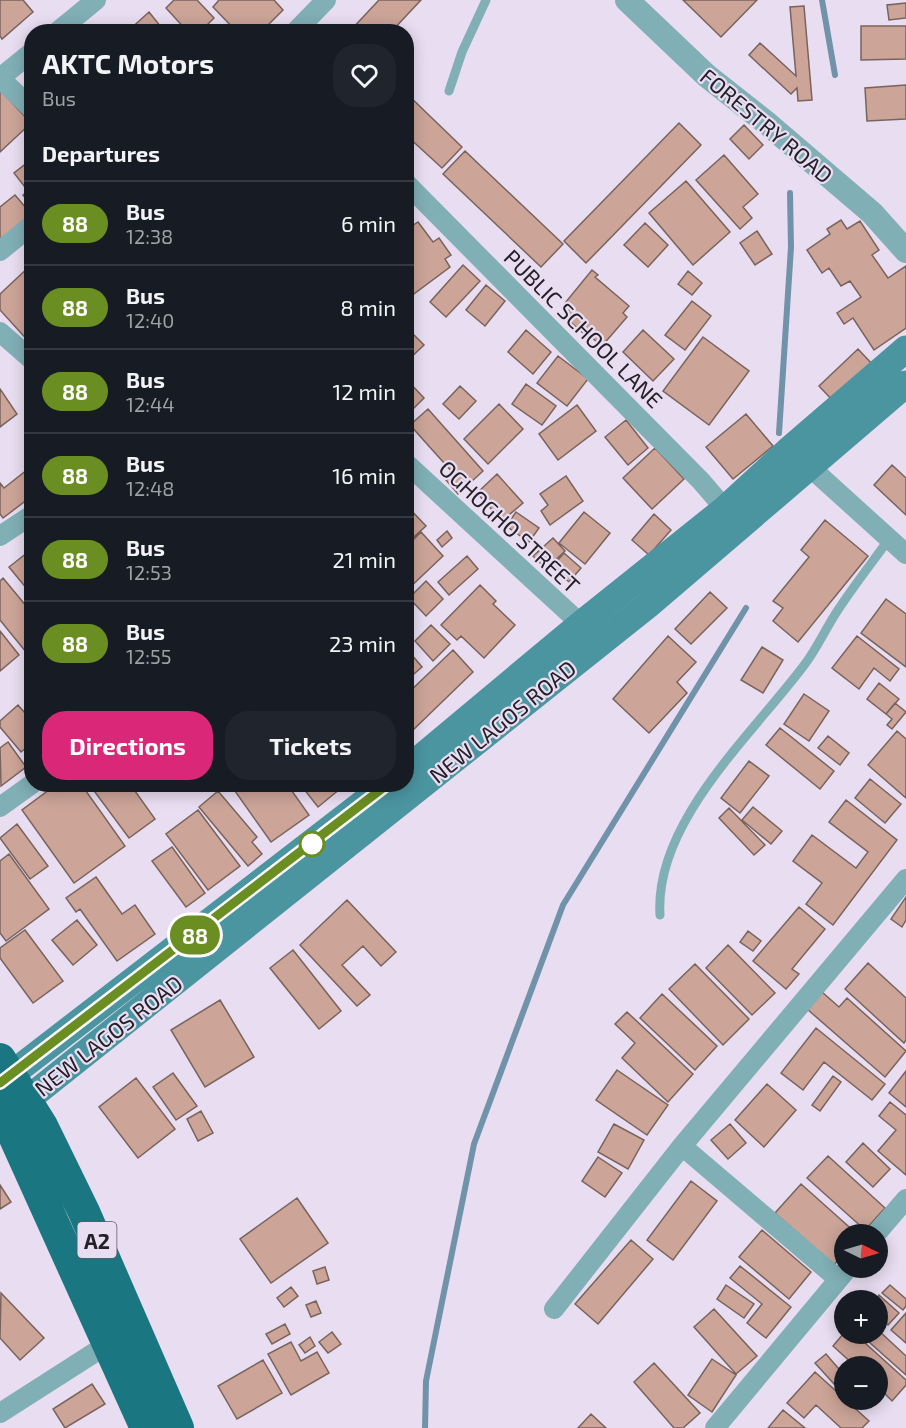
<!DOCTYPE html>
<html lang="en">
<head>
<meta charset="utf-8">
<style>
	body { margin:0; font-family:"Exo 2",sans-serif; background:#20242c; color:#f1f3f6; height:100vh; display:flex; flex-direction:column; font-size:22px; white-space:nowrap }
	* { box-sizing:border-box; margin:0 }
	p { font-size:20px; color:#9ea1a6 }
	.icon { flex:none; width:33px; height:33px; fill:none; stroke:currentColor; stroke-width:2; stroke-linecap:round; stroke-linejoin:round }
	.map { position:relative; flex:1; overflow:hidden }
	.side { position:absolute; left:24px; top:24px; width:390px; height:768px; display:flex; flex-direction:column; background:#171b24; border-radius:24px; box-shadow:0 3px 15px #0003 }
	.side>* { flex:none }
	.badge { padding:0 12px; border-radius:20px; font-size:21px; line-height:39px }
	.needle { width:39px; rotate:95deg }
	.fabs { position:absolute; left:834px; top:1224px; display:grid; gap:12px }
	.fabs a { display:grid; place-items:center; width:54px; height:54px; border-radius:50%; background:#171b24; box-shadow:0 3px 15px #0003; font-size:30px }
	.map>.badge { position:absolute; translate:-50% -50%; box-shadow:0 0 0 3px #fff }
	h2 { padding:0 18px; font-size:22px; line-height:54px }
	.round { display:grid; place-items:center; flex:none; width:63px; height:63px; border-radius:24px; background:#20242c }
	.headline { display:flex; align-items:center; justify-content:space-between; height:102px; padding:0 18px }
	h1 { font-size:28px; font-weight:700; line-height:45px }
	.primary-button { display:flex; gap:12px; margin-top:auto; padding:12px 18px }
	.primary-button a { flex:1; height:69px; border-radius:24px; background:#db2777; color:#fff; font-size:24px; font-weight:700; line-height:69px; text-align:center }
	.primary-button a+a { background:#20242c; color:#f1f3f6 }
	ul { padding:0; list-style:none }
	li { display:flex; align-items:center; gap:18px; height:84px; padding:0 18px; border-top:2px solid #363941 }
	li div { flex:1 }
	li b { display:block; font-size:22px }
	li em { font-style:normal }
	li .badge { min-width:66px; font-weight:700; text-align:center }
	.map>svg:first-child { display:block }
	.lines { fill:none; stroke-linecap:round; stroke-linejoin:round }
	.stream { stroke:#7193aa; stroke-width:6 }
	.building { fill:#cca498; stroke:#79635d; stroke-width:1.5 }
	.service { stroke:#81afb6; stroke-width:9 }
	.minor { stroke:#81afb6; stroke-width:20 }
	.tertiary { stroke:#81afb6; stroke-width:24 }
	.secondary { stroke:#4b95a0; stroke-width:27 }
	.trunk { stroke:#1a7782; stroke-width:32 }
	.line-casing { stroke:#fff; stroke-width:14 }
	.line { stroke:#6b8e23; stroke-width:9 }
	.stop-dot { fill:#fff; stroke:#6b8e23; stroke-width:3 }
	.labels { text-anchor:middle; dominant-baseline:central; stroke-width:4.5; stroke-linejoin:round; paint-order:stroke }
	.shield { fill:#e8ddf1; stroke:#5f5964; stroke-width:1.5 }
	.shield-label { font-size:21px; font-weight:bold; fill:#242028 }
	.street-label { font-size:22px; fill:#242028; stroke:#e8ddf1 }
</style>
</head>
<body>
<div class="map">
<svg width="906" height="1428" viewBox="0 0 906 1428">
	<rect width="100%" height="100%" fill="#e8ddf1"/>
	<g class="lines">
		<path class="stream" d="M822,0L835,75
			M779,433L791,247L790,193
			M425,1428L426,1381L474,1144L563,905L746,608"/>
	</g>
	<path class="building" d="M0,0H23L33,12L2,39L0,36Z
		M174,0H197L214,18L200,32H188L166,8Z
		M219,0H274L283,10L261,32H237L213,7Z
		M379,0H421L391,32H349Z
		M683,0H757L721,37Z
		M906,3V18L889,20L887,5Z
		M804,6L812,100L798,101L797,88L791,94L749,55L760,43L796,76L790,7Z
		M149,12L165,32H127Z
		M861,26H906V59L861,60Z
		M906,85V119L867,121L865,88Z
		M0,90L31,123L0,152Z
		M406,93L462,147L442,168L406,135Z
		M679,123L701,145L586,263L564,241Z
		M744,125L763,145L749,159L730,139Z
		M465,151L563,244L541,267L443,174Z
		M724,155L758,194L743,207L752,218L740,229L696,180Z
		M32,159V205L23,195L28,191L14,173Z
		M686,181L730,232L693,265L649,213Z
		M15,195L32,215V220L0,246V207Z
		M841,220L847,229L860,221L879,250L872,255L888,278L906,266V328L874,350L853,318L844,324L837,313L861,297L850,281L841,286L829,268L822,273L807,250L830,234L827,229Z
		M418,222L433,242L439,238L451,255L445,259L450,267L407,299L406,230Z
		M645,223L668,245L648,267L624,245Z
		M757,231L772,254L755,265L740,243Z
		M31,265H32V345L0,310V294Z
		M463,265L480,281L446,317L430,302Z
		M592,270L598,275L595,277L629,306L623,313L627,317L602,346L592,338L591,340L567,319L571,315L568,312L571,307L565,303Z
		M688,271L702,283L692,295L678,284Z
		M486,285L505,301L485,326L466,310Z
		M692,301L711,316L685,350L665,335Z
		M406,327L424,345L406,362Z
		M526,330L551,352L533,374L508,352Z
		M643,330L674,359L653,381L623,352Z
		M703,337L749,371L709,425L663,391Z
		M858,349L874,366L835,403L819,386Z
		M558,356L588,379L567,406L537,383Z
		M406,379L424,398L406,416Z
		M526,384L556,406L542,425L512,404Z
		M460,386L476,401L459,419L443,404Z
		M0,389L17,414L0,427Z
		M499,404L523,429L488,464L464,439Z
		M577,405L596,431L558,460L539,434Z
		M428,409L483,471L458,494L446,480L453,473L410,425Z
		M746,414L773,446L733,479L706,447Z
		M626,420L648,448L628,465L605,437Z
		M655,448L684,479L652,509L623,478Z
		M892,465L906,478V515L874,485Z
		M32,466V496L3,518L0,514V483L4,488Z
		M497,474L523,503L502,521L477,493Z
		M566,476L583,501L550,525L541,511L548,505L540,494Z
		M406,505L426,526L406,544Z
		M516,512L539,528L529,542L506,526Z
		M584,512L610,533L585,564L559,543Z
		M654,514L671,530L649,555L632,540Z
		M825,520L868,556L798,642L773,621L783,608L773,601L809,557L801,550Z
		M447,531L452,538L442,547L437,540Z
		M421,532L443,556L406,591V547Z
		M553,538L565,551L546,569L533,556Z
		M32,549V595L9,567Z
		M564,553L581,568L569,582L552,567Z
		M467,556L478,569L449,595L438,582Z
		M3,578L32,613V648L26,652L0,620V581Z
		M426,581L443,599L426,616L409,598Z
		M480,585L496,601L493,604L515,625L484,658L461,636L457,640L441,625Z
		M710,592L727,608L691,644L675,629Z
		M886,599L906,614V667L861,633Z
		M431,625L450,644L433,661L415,641Z
		M0,631L19,655L0,671Z
		M668,636L696,662L677,682L687,693L649,733L613,699Z
		M857,636L899,669L890,681L874,668L859,689L832,668Z
		M762,647L783,660L763,693L741,680Z
		M406,648L422,667L408,679L406,678Z
		M453,650L473,672L413,730L406,724V695Z
		M879,683L899,699L886,714L867,699Z
		M804,694L829,711L809,741L784,724Z
		M895,703L906,712L892,729L887,725L892,719L886,714Z
		M18,705L32,721V743L21,752L0,727V721Z
		M780,728L834,771L820,789L766,745Z
		M897,731L906,739V798L868,765Z
		M828,736L849,753L840,765L818,748Z
		M8,742L26,767L1,786L0,748Z
		M749,761L769,776L740,813L721,798Z
		M870,779L901,804L885,823L855,798Z
		M57,784H81L125,846L74,883L22,810Z
		M89,784H130L155,819L129,838Z
		M230,784H287L309,815L271,842Z
		M300,784H346L318,807Z
		M218,791L257,837L252,842L262,854L248,866L199,807Z
		M846,800L897,840L833,925L806,904L822,883L793,861L812,835L856,868L868,852L829,822Z
		M753,807L782,831L771,844L742,820Z
		M729,808L765,845L754,855L719,818Z
		M198,810L240,866L208,890L166,834Z
		M17,824L48,866L30,879L0,838Z
		M172,847L205,893L186,907L152,861Z
		M9,854L49,909L6,941L0,933V861Z
		M96,877L122,914L135,905L155,934L117,961L80,909L76,912L66,898Z
		M906,897V920L902,927L891,919Z
		M347,900L396,952L381,966L363,946L342,965L370,995L357,1006L300,945Z
		M799,907L825,929L792,969L799,974L786,989L753,961Z
		M77,920L97,945L73,965L52,940Z
		M25,930L63,981L33,1003L0,958V948Z
		M748,931L761,941L753,951L740,942Z
		M728,945L775,993L752,1015L706,968Z
		M293,950L341,1011L319,1029L270,968Z
		M868,963L906,998V1040L904,1043L845,989Z
		M695,964L749,1019L723,1045L669,989Z
		M822,992L839,1007L847,998L906,1051L885,1077L807,1009Z
		M662,994L717,1046L695,1070L640,1018Z
		M220,1000L254,1057L205,1087L171,1030Z
		M627,1012L693,1074L668,1102L622,1058L635,1043L615,1024Z
		M816,1028L885,1084L872,1100L824,1062L803,1090L781,1073Z
		M617,1070L668,1105L647,1135L596,1100Z
		M906,1071V1107L889,1093Z
		M173,1073L197,1106L176,1120L153,1087Z
		M833,1076L841,1082L820,1111L812,1105Z
		M136,1078L175,1129L138,1158L99,1107Z
		M767,1084L796,1110L764,1147L735,1120Z
		M890,1102L906,1115V1175L878,1151L896,1130L879,1116Z
		M201,1111L213,1133L198,1141L187,1119Z
		M614,1124L644,1140L628,1169L598,1152Z
		M730,1124L746,1143L728,1159L711,1140Z
		M863,1143L890,1169L873,1187L846,1162Z
		M828,1156L885,1208L865,1230L807,1178Z
		M598,1157L622,1173L605,1197L582,1181Z
		M691,1181L717,1201L673,1260L647,1240Z
		M801,1184L857,1234H844V1253L834,1265L775,1213Z
		M0,1185L11,1202L0,1209Z
		M297,1198L328,1243L271,1283L240,1239Z
		M762,1230L811,1272L789,1299L739,1257Z
		M631,1240L653,1259L598,1324L575,1304Z
		M740,1266L791,1307L766,1338L747,1323L762,1304L730,1278Z
		M325,1267L329,1280L317,1284L313,1271Z
		M726,1285L754,1304L744,1318L717,1299Z
		M890,1285L906,1299V1306L903,1310L882,1293Z
		M291,1287L298,1296L284,1307L277,1298Z
		M1,1293L44,1338L20,1360L0,1338Z
		M879,1295L899,1313L888,1325L878,1316V1300H875Z
		M316,1301L321,1313L311,1317L306,1305Z
		M714,1309L757,1356L736,1374L694,1327Z
		M906,1313V1343L891,1330Z
		M285,1324L290,1334L272,1344L266,1334Z
		M878,1330L906,1356V1375L860,1334H878Z
		M332,1332L341,1344L328,1353L319,1342Z
		M844,1333L855,1334L906,1380V1385L892,1401L878,1387V1366H855L833,1346Z
		M310,1337L315,1346L305,1353L299,1345Z
		M291,1342L301,1361L317,1352L329,1373L291,1395L268,1354Z
		M826,1354L844,1375L834,1384L815,1363Z
		M712,1359L736,1375L712,1412L688,1395Z
		M263,1360L282,1393L237,1419L218,1386Z
		M654,1363L700,1413L683,1428H674L634,1382Z
		M815,1372L869,1421L862,1428H841L816,1405L804,1418L787,1403Z
		M92,1384L105,1404L65,1428L53,1409Z
		M783,1410L805,1428H768Z
		M591,1414L606,1428H578Z"/>
	<g class="lines">
		<path class="service" d="M449,91L462,52L486,0
			M660,915C654,822 753,734 805,664C817,648 825,630 836,613C852,588 871,564 889,539"/>
		<path class="minor" d="M57,32L96,0
			M295,32L326,0
			M0,78L32,109
			M0,78L32,52
			M406,183L701,481L725,509
			M0,251L32,225
			M0,332L32,360
			M801,459L906,554
			M406,463L581,624
			M0,536L32,515
			M0,807L32,784
			M682,1146L838,1279
			M876,1234L906,1199
			M554,1309L682,1146L906,879
			M0,1413L108,1344
			M715,1428L848,1268"/>
		<path class="tertiary" d="M627,0L707,76L768,124L872,213L906,251"/>
		<path class="secondary" d="M406,770L581,624L725,509L790,449L906,349
			M0,1083L388,784
			M9,1114L648,605L906,384"/>
		<path class="trunk" d="M0,1059L42,1126L84,1212L178,1428
			M0,1105L146,1428"/>
	</g>
	<g class="lines">
		<g class="line-casing">
			<path id="line" d="M0,1083L388,784"/>
		</g>
		<use href="#line" class="line"/>
	</g>
	<circle class="stop-dot" cx="312" cy="844" r="12"/>
	<g class="labels">
		<rect class="shield" x="77.5" y="1222" width="39" height="36" rx="4.5"/>
		<g class="shield-label">
			<text x="97" y="1240">A2</text>
		</g>
		<g class="street-label">
			<text transform="translate(767 125) rotate(40)">FORESTRY ROAD</text>
			<text transform="translate(584 328) rotate(45)">PUBLIC SCHOOL LANE</text>
			<text transform="translate(510 526) rotate(43)">OGHOGHO STREET</text>
			<text transform="translate(502 721) rotate(-39)">NEW LAGOS ROAD</text>
			<text transform="translate(108 1035) rotate(-38)">NEW LAGOS ROAD</text>
		</g>
	</g>
</svg>
<div class="fabs">
<a><svg class="needle" viewBox="-14 -14 28 28"><path d="M0-13l5 13h-10z" fill="#e53935"/><path d="M0 13l5-13h-10z" fill="#9ea1a6"/></svg></a>
<a>+</a>
<a>−</a>
</div>
<b class="badge" style="left:195px;top:935px;background:#6b8e23;color:#fff">88</b>
<section class="side">
<div class="headline"><div><h1>AKTC Motors</h1><p>Bus</p></div><a class="round"><svg class="icon" aria-label="heart" viewBox="0 0 24 24"><path d="M12 20l-8-8c-3-5 5-10 8-4 3-6 11-1 8 4z"/></svg></a></div>
<h2>Departures</h2>
<ul>
<li><span class="badge" style="background:#6b8e23;color:#fff">88</span><div><b>Bus</b><p>12:38</p></div><em>6 min</em></li>
<li><span class="badge" style="background:#6b8e23;color:#fff">88</span><div><b>Bus</b><p>12:40</p></div><em>8 min</em></li>
<li><span class="badge" style="background:#6b8e23;color:#fff">88</span><div><b>Bus</b><p>12:44</p></div><em>12 min</em></li>
<li><span class="badge" style="background:#6b8e23;color:#fff">88</span><div><b>Bus</b><p>12:48</p></div><em>16 min</em></li>
<li><span class="badge" style="background:#6b8e23;color:#fff">88</span><div><b>Bus</b><p>12:53</p></div><em>21 min</em></li>
<li><span class="badge" style="background:#6b8e23;color:#fff">88</span><div><b>Bus</b><p>12:55</p></div><em>23 min</em></li>
</ul>
<div class="primary-button"><a>Directions</a><a>Tickets</a></div>
</section>
</div>
</body>
</html>
